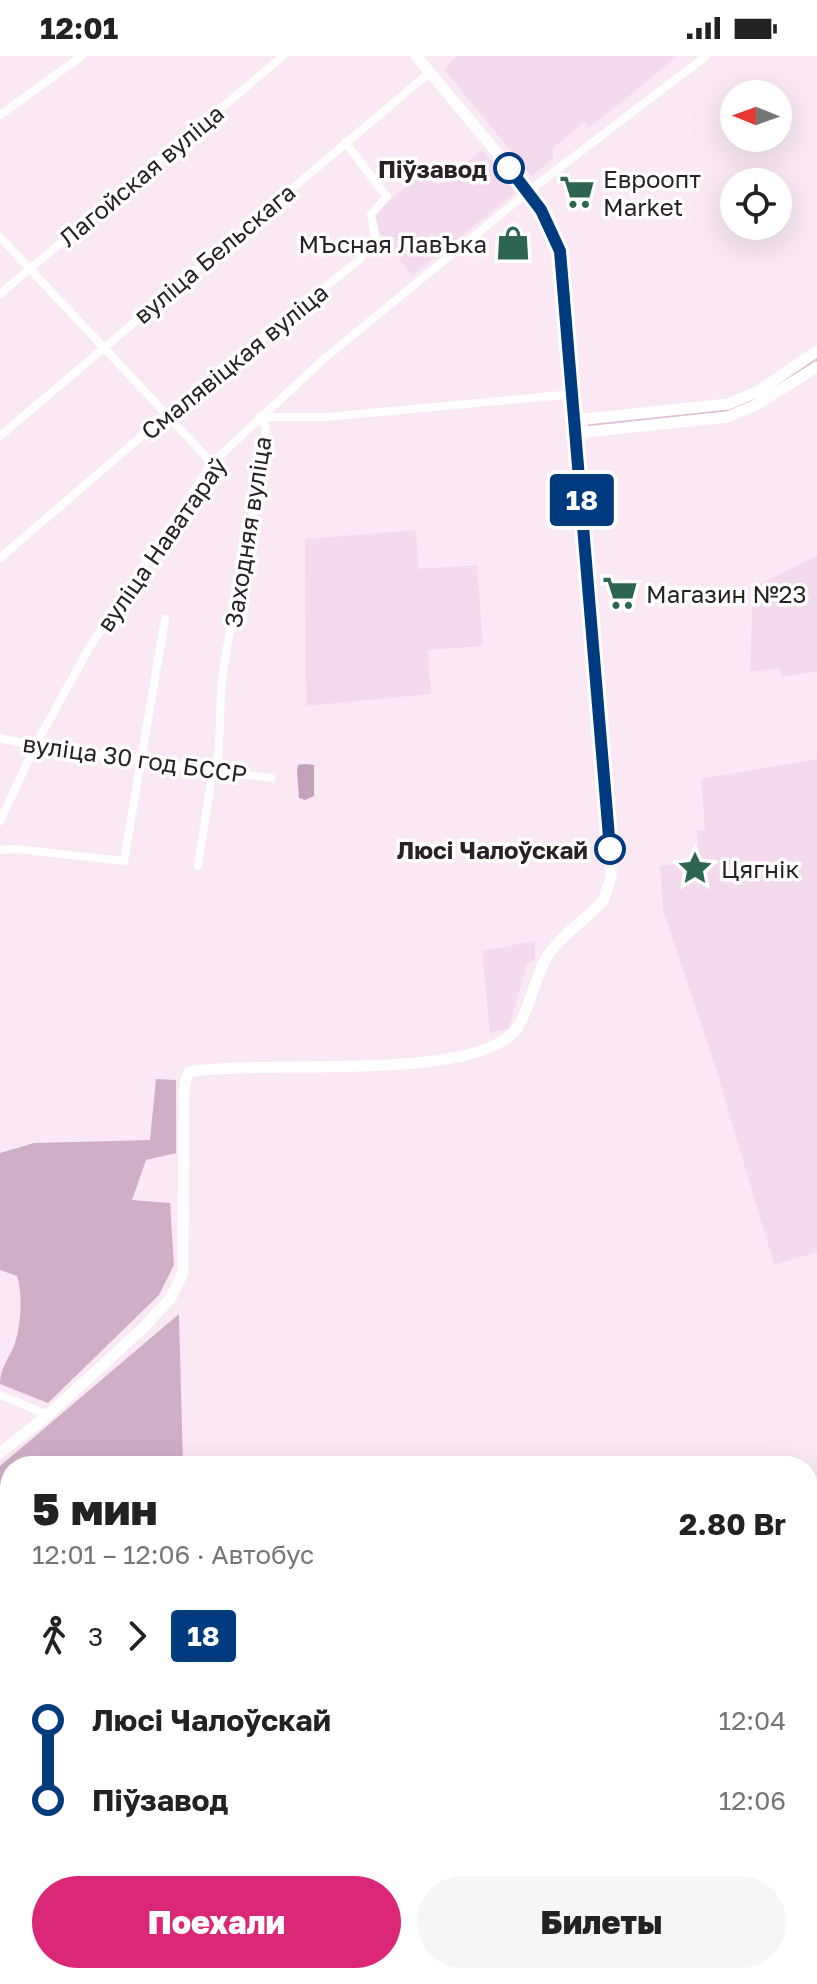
<!DOCTYPE html>
<html lang="ru">
<head>
<meta charset="utf-8">
<style>
	body { margin:0; font-family:"Golos Text",sans-serif; background:#f6f6f6; color:#222; height:100vh; display:flex; flex-direction:column; font-size:30px; white-space:nowrap }
	* { box-sizing:border-box; margin:0 }
	p { font-size:26px; color:#767676 }
	.icon { flex:none; width:44px; height:44px; fill:none; stroke:currentColor; stroke-width:2; stroke-linecap:round; stroke-linejoin:round }
	.map { position:relative; flex:1; overflow:hidden }
	.side { position:absolute; left:0px; top:1400px; width:818px; height:528px; display:flex; flex-direction:column; background:#fff; border-radius:32px 32px 0 0; box-shadow:0 8px 32px #0002 }
	.side>* { flex:none }
	.badge { padding:0 16px; border-radius:6px; font-size:28px; line-height:52px }
	.needle { width:52px; rotate:271deg }
	.controls { position:absolute; left:720px; top:24px; display:grid; gap:16px }
	.controls a { display:grid; place-items:center; width:72px; height:72px; border-radius:50%; background:#fff; box-shadow:0 8px 32px #0002; font-size:40px }
	.map>.badge { position:absolute; translate:-50% -50%; box-shadow:0 0 0 4px #fff }
	.legs { display:flex; align-items:center; gap:12px; height:88px; padding:0 32px; font-size:26px }
	.legs p { margin-inline-start:auto }
	.overview { display:flex; align-items:center; justify-content:space-between; height:136px; padding:0 32px }
	h1 { font-size:44px; font-weight:800; line-height:60px }
	.cta { display:flex; gap:16px; margin-top:auto; padding:16px 32px }
	.cta a { flex:1; height:92px; border-radius:48px; background:#db2777; color:#fff; font-size:32px; font-weight:800; line-height:92px; text-align:center }
	.cta a+a { background:#f6f6f6; color:#222 }
	ul { padding:0 32px; list-style:none }
	li { display:flex; align-items:center; gap:28px; height:80px; font-size:30px }
	li i { display:grid; place-items:center; width:12px; height:100%; margin:0 10px; background:currentColor }
	li i::after { content:''; width:20px; height:20px; margin:-10px; border:6px solid; border-radius:50%; background:#fff }
	li p { margin-inline-start:auto }
	li:first-child i { background:linear-gradient(#0000 50%,currentColor 0) }
	li:last-child i { background:linear-gradient(currentColor 50%,#0000 0) }
	.status { display:flex; justify-content:space-between; align-items:center; height:56px; padding:0 40px; background:#fff; direction:ltr }
	.status svg { height:22px; fill:currentColor }
	.map>svg:first-child { display:block }
	.built { fill:#f3daec }
	.green { fill:#e2c1d8 }
	.forest { fill:#cfafc6 }
	.water { fill:#c2a2ba }
	.lines { fill:none; stroke-linecap:round; stroke-linejoin:round }
	.street { stroke:#fff; stroke-width:8 }
	.secondary { stroke:#fff; stroke-width:11 }
	.rail { stroke:#4b4248; stroke-width:2; stroke-dasharray:14 14; stroke-linecap:butt }
	.line-1-casing { stroke:#fff; stroke-width:18 }
	.line-1 { stroke:#003b80; stroke-width:12 }
	.stop-1-dot { fill:#fff; stroke:#003b80; stroke-width:4 }
	.labels { text-anchor:middle; dominant-baseline:central; stroke-width:7; stroke-linejoin:round; paint-order:stroke }
	.stop-label { font-size:24px; font-weight:bold; fill:#282126; stroke:#fff; text-anchor:end }
	.street-label { font-size:24px; fill:#282126; stroke:#fff }
	.poi-label { font-size:24px; fill:#282126; stroke:#fff; text-anchor:start }
</style>
</head>
<body>
<div class="status"><b>12:01</b><svg viewBox="0 0 49 12"><path d="M0 12V9h3v3zM5 12V6h3v6zM10 12V3h3v9zM15 12V0h3v12zM26 1h20v11H26zM47 4h2v5h-2z"/></svg></div>
<div class="map">
<svg width="817" height="1928" viewBox="0 0 817 1928">
	<rect width="100%" height="100%" fill="#fae9f5"/>
	<path class="built" d="M457,0H677L612,54L589,71L585,66L553,92V103L531,120L444,13Z
		M482,94L516,136L412,220L379,175L375,156L426,114L438,129Z
		M416,474L419,513L477,509L483,590L428,594L431,638L306,650L305,483Z
		M817,500V615L782,621L779,612L750,616L753,531Z
		M817,703V1196L774,1209L717,1016L663,854L660,810L699,805L697,775L705,774L701,723Z
		M535,885V904L527,907L509,972L490,977L482,895Z"/>
	<path class="green" d="M817,301V306L777,333L731,355L588,371V367L731,351Z"/>
	<path class="forest" d="M156,1023L176,1024V1097L146,1104L132,1144L170,1147L174,1209L159,1239L48,1347L0,1328C0,1313 7,1305 13,1292C21,1274 23,1238 17,1220L0,1214V1097L34,1087L150,1084Z
		M179,1258L183,1410H10V1517L0,1518V1410Z
		M817,1534V1928H0V1752L10,1746V1918H808V1535Z"/>
	<path class="water" d="M304,708L314,709V740L305,744L299,742L297,714L298,709Z"/>
	<g class="lines">
		<path class="street" d="M0,59L82,0
			M0,181L212,407
			M0,238L283,0
			M260,361H326L574,338
			M0,380L430,16
			M0,502L165,360L360,203L375,180L371,158L387,141L345,86
			M0,682L35,690L271,722
			M0,765L35,690L89,592L212,407L325,302L529,135L706,0
			M0,794L16,793L124,805L165,563
			M198,810L213,712L218,701C221,671 219,639 224,609C237,529 257,451 266,371L259,361
			M0,1339L48,1359"/>
		<path class="secondary" d="M576,364L728,348L757,336L817,295
			M577,377L727,361L756,349L817,311
			M0,1397L48,1359L141,1274L170,1243L183,1217L184,1034L186,1023L189,1016C263,1003 461,1026 512,978C527,964 535,920 547,901C561,879 586,863 603,845L611,821V803L560,195L549,166L529,135L416,0
			M808,1528L817,1527
			M0,1734L10,1727"/>
		<path class="rail" d="M808,1461L817,1460
			M0,1532H10"/>
	</g>
	<g class="lines">
		<g class="line-1-casing">
			<path id="line-1" d="M509,112L541,154L560,195L610,793"/>
		</g>
		<use href="#line-1" class="line-1"/>
	</g>
	<defs>
		<g id="supermarket-bare" transform="scale(2.76)"><path d="M-6-5.5h2.5l.6 2H6L4.5 2H-2.5L-4.4-4H-6ZM-1.5 3.2a1.3 1.3 0 1 0 .1 0ZM3 3.2a1.3 1.3 0 1 0 .1 0Z" fill="#2c6650" stroke="#fff" stroke-width="2.5" paint-order="stroke"/></g>
		<g id="shop-bare" transform="scale(2.76)"><path d="M-5-2.5h2.3a2.7 3.5 0 0 1 5.4 0H5L5.5 6h-11ZM-1.5-2.5h3a1.5 2.3 0 0 0-3 0Z" fill="#2c6650" stroke="#fff" stroke-width="2.5" paint-order="stroke"/></g>
		<g id="sight-bare" transform="scale(2.76)"><path d="M0-6L1.8-2.2L6-1.7L2.9 1.2L3.7 5.4L0 3.3L-3.7 5.4L-2.9 1.2L-6-1.7L-1.8-2.2Z" fill="#2c6650" stroke="#fff" stroke-width="2.5" paint-order="stroke"/></g>
	</defs>
	<g fill-rule="evenodd">
		<use href="#supermarket-bare" x="577" y="136"/>
		<use href="#shop-bare" x="513" y="187"/>
		<use href="#supermarket-bare" x="620" y="537"/>
		<use href="#sight-bare" x="695" y="812"/>
	</g>
	<g class="stop-1-dot">
		<circle cx="509" cy="112" r="14"/>
		<circle cx="610" cy="793" r="14"/>
	</g>
	<g class="labels">
		<g class="stop-label">
			<text x="487" y="112">Піўзавод</text>
			<text x="588" y="793">Люсі Чалоўскай</text>
		</g>
		<g class="street-label">
			<text transform="translate(141 119) rotate(-40)">Лагойская вуліца</text>
			<text transform="translate(214 197) rotate(-40)">вуліца Бельскага</text>
			<text transform="translate(234 305) rotate(-39)">Смалявіцкая вуліца</text>
			<text transform="translate(247 476) rotate(-81)">Заходняя вуліца</text>
			<text transform="translate(161 488) rotate(-55)">вуліца Наватараў</text>
			<text transform="translate(135 702) rotate(8)">вуліца 30 год БССР</text>
		</g>
		<g class="poi-label">
			<text x="603" y="122">Евроопт<tspan x="603" dy="28">Market</tspan></text>
			<text x="487" y="187" text-anchor="end">МЪсная ЛавЪка</text>
			<text x="646" y="537">Магазин №23</text>
			<text x="721" y="812">Цягнік</text>
		</g>
	</g>
</svg>
<div class="controls">
<a><svg class="needle" viewBox="-14 -14 28 28"><path d="M0-13l5 13h-10z" fill="#e53935"/><path d="M0 13l5-13h-10z" fill="#767676"/></svg></a>
<a><svg class="icon" aria-label="locate" viewBox="0 0 24 24"><circle cx="12" cy="12" r="6"/><path d="M12 2v4M12 18v4M2 12h4M18 12h4"/></svg></a>
</div>
<b class="badge" style="left:582px;top:444px;background:#003b80;color:#fff">18</b>
<section class="side">
<div class="overview"><div><h1>5 мин</h1><p>12:01 – 12:06 · Автобус</p></div><b>2.80 Br</b></div>
<div class="legs"><svg class="icon" aria-label="walk" viewBox="0 0 24 24"><circle cx="13" cy="4" r="2"/><path d="M13 8l-2 6 4 7M11 14l-3 7M7 12l3-4h3l4 4"/></svg>3<svg class="icon" aria-label="forward" viewBox="0 0 24 24"><path d="M9 5l7 7-7 7"/></svg><b class="badge" style="background:#003b80;color:#fff">18</b></div>
<ul>
<li><i style="color:#003b80"></i><b>Люсі Чалоўскай</b><p>12:04</p></li>
<li><i style="color:#003b80"></i><b>Піўзавод</b><p>12:06</p></li>
</ul>
<div class="cta"><a>Поехали</a><a>Билеты</a></div>
</section>
</div>
</body>
</html>
